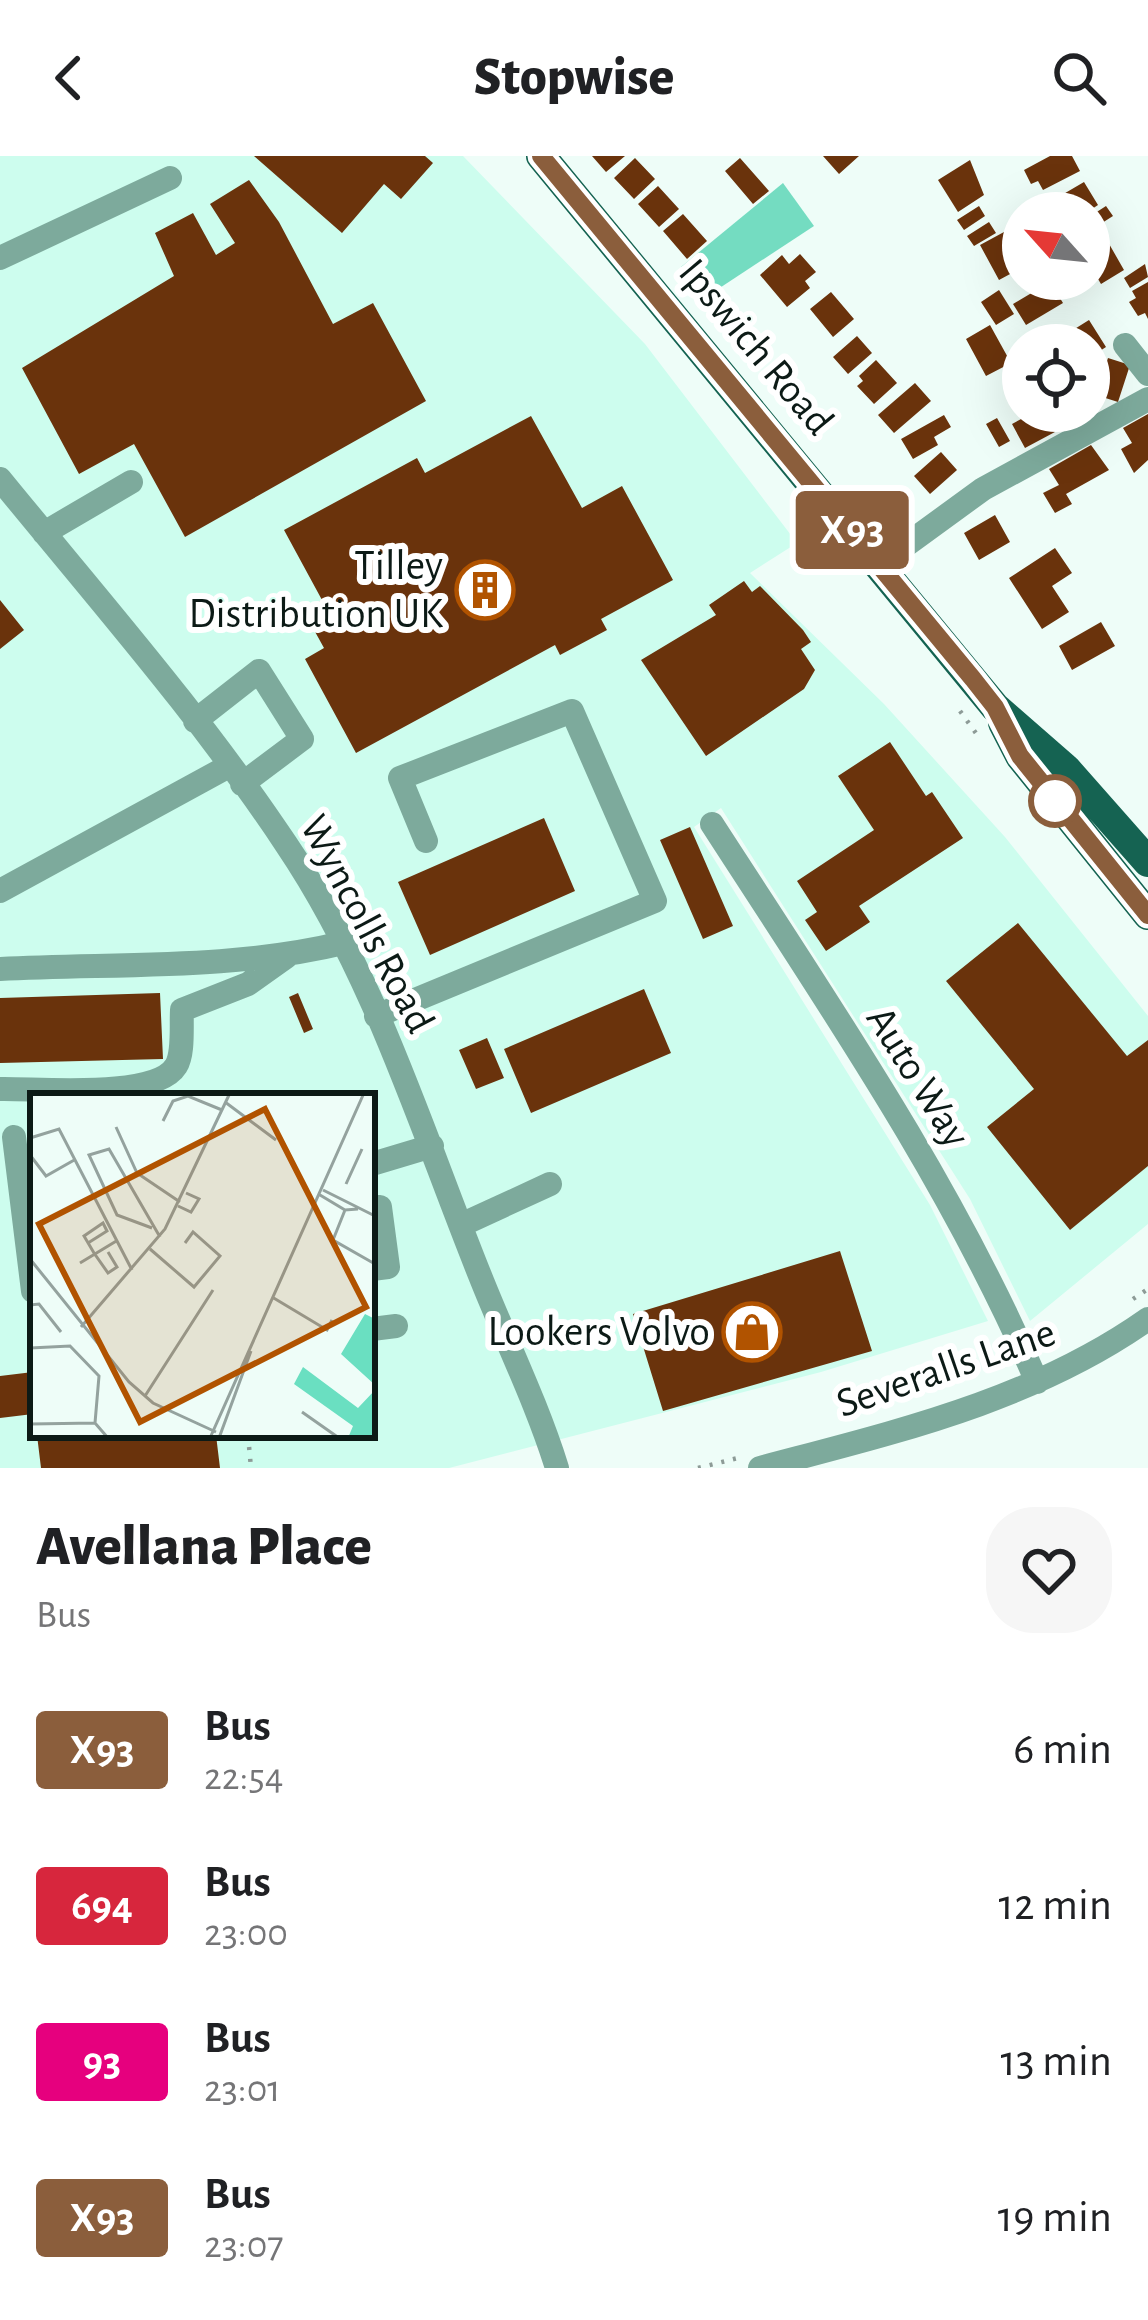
<!DOCTYPE html>
<html lang="en">
<head>
<meta charset="utf-8">
<style>
	body { margin:0; font-family:"Alegreya Sans",sans-serif; background:#f6f6f6; color:#202124; height:100vh; display:flex; flex-direction:column; font-size:45px; white-space:nowrap }
	* { box-sizing:border-box; margin:0 }
	p { font-size:39px; color:#757577 }
	.icon { flex:none; width:66px; height:66px; fill:none; stroke:currentColor; stroke-width:2; stroke-linecap:round; stroke-linejoin:round }
	.map { position:relative; height:1312px; overflow:hidden }
	.sheet { display:flex; flex-direction:column; background:#fff; flex:1 }
	.sheet>* { flex:none }
	.badge { padding:0 24px; border-radius:9px; font-size:42px; line-height:78px }
	.needle { width:78px; rotate:297deg }
	.controls { position:absolute; left:1002px; top:36px; display:grid; gap:24px }
	.controls a { display:grid; place-items:center; width:108px; height:108px; border-radius:50%; background:#fff; box-shadow:0 12px 48px #0002; font-size:60px }
	.map>.badge { position:absolute; translate:-50% -50%; box-shadow:0 0 0 6px #fff }
	.round { display:grid; place-items:center; flex:none; width:126px; height:126px; border-radius:48px; background:#f6f6f6 }
	.overview { display:flex; align-items:center; justify-content:space-between; height:204px; padding:0 36px }
	h1 { font-size:57px; font-weight:800; line-height:90px }
	ul { padding:0; list-style:none }
	li { display:flex; align-items:center; gap:36px; height:156px; padding:0 36px }
	li div { flex:1 }
	li b { display:block; font-size:45px }
	li em { font-style:normal }
	li .badge { min-width:132px; font-weight:700; text-align:center }
	header { display:flex; justify-content:space-between; align-items:center; height:156px; padding:0 36px; background:#fff; font-size:54px; font-weight:800 }
	.map>svg:first-child { display:block }
	.built { fill:#cdfdee; fill-rule:evenodd }
	.green { fill:#74dcc1 }
	.building { fill:#6a330c }
	.lines { fill:none; stroke-linecap:round; stroke-linejoin:round }
	.path { stroke:#8d9b97; stroke-width:4.5; stroke-dasharray:3 9; stroke-linecap:butt }
	.minor { stroke:#7daa9c; stroke-width:24 }
	.major { stroke:#156352; stroke-width:30 }
	.line-casing { stroke:#fff; stroke-width:27 }
	.line { stroke:#8b5e3c; stroke-width:18 }
	.stop-dot { fill:#fff; stroke:#8b5e3c; stroke-width:6 }
	.labels { text-anchor:middle; dominant-baseline:central; stroke-width:12; stroke-linejoin:round; paint-order:stroke }
	.street-label { font-size:42px; fill:#0c1a16; stroke:#fff }
	.poi-label { font-size:42px; fill:#0c1a16; stroke:#fff; text-anchor:end }
	.inset-road { fill:none; stroke:#94a29e; stroke-width:3 }
	.view { fill:#b15300; fill-opacity:0.15; stroke:#b15300; stroke-width:6 }
	.inset-edge { fill:none; stroke:#0c1a16; stroke-width:6 }
</style>
</head>
<body>
<header><svg class="icon" aria-label="back" viewBox="0 0 24 24"><path d="M15 5l-7 7 7 7"/></svg>Stopwise<svg class="icon" aria-label="search" viewBox="0 0 24 24"><circle cx="10" cy="10" r="6"/><path d="M15 15l6 6"/></svg></header>
<div class="map">
<svg width="1148" height="1312" viewBox="0 0 1148 1312">
	<rect width="100%" height="100%" fill="#eefdf8"/>
	<path class="built" d="M0,0H463L645,188L797,387L750,417L884,548L1005,681L1148,860V1068L1030,1165L970,1043L721,652L694,671L930,1049L988,1165L821,1216L449,1312H0ZM33,940H372V1279H33Z"/>
	<path class="green" d="M783,27L814,70L706,141L681,111Z"/>
	<path class="building" d="M254,0H425L433,7L401,43L384,28L342,77Z
		M592,0H625L606,16Z
		M823,0H859L839,18Z
		M1050,0H1072L1080,15L1043,34L1038,25L1031,28L1024,14Z
		M635,2L655,23L634,43L614,22Z
		M740,2L769,35L753,48L725,15Z
		M970,4L984,39L958,56L938,24Z
		M249,24L279,66L333,168L373,147L426,245L185,381L134,288L79,318L22,212L174,120L155,77L193,57L216,99L235,87L210,48Z
		M1084,26L1098,49L1086,57H1047L1043,50Z
		M658,30L679,53L659,71L638,48Z
		M979,50L985,60L964,74L957,64Z
		M1106,50L1113,60L1091,74L1089,61Z
		M683,58L707,85L687,103L663,75Z
		M989,66L996,77L974,90L967,80Z
		M1100,72L1124,114L1101,128L1089,108V79Z
		M1004,76L1017,100L1023,96V111L999,124L980,89Z
		M800,98L816,116L805,125L810,132L787,151L760,119L782,99L789,108Z
		M1145,108L1148,121L1130,132L1124,122Z
		M1050,126L1063,147L1026,169L1013,148Z
		M1148,126V163L1145,157L1138,160L1129,146L1136,142L1132,135Z
		M999,134L1014,158L996,169L981,146Z
		M831,136L854,163L833,181L810,153Z
		M1089,164L1106,191L1089,202V189H1060L1057,184Z
		M990,169L1011,207L986,220L966,183Z
		M857,180L872,197L848,218L833,201Z
		M1108,202L1130,209L1118,246L1096,239Z
		M876,204L897,227L874,248L857,230L863,225L859,220Z
		M915,227L931,245L894,277L878,259Z
		M1036,255H1061L1068,269L1025,292L1012,268Z
		M1148,258V304L1134,317L1121,293L1132,287L1123,272Z
		M944,259L951,271L934,281L938,289L913,303L901,283Z
		M531,260L582,352L622,330L673,424L601,463L607,474L560,499L555,489L356,597L305,503L324,492L303,454L322,444L284,374L417,302L425,317Z
		M997,262L1010,285L999,291L986,268Z
		M1091,289L1109,314L1066,338L1072,348L1055,357L1043,337L1059,329L1049,313Z
		M941,296L957,314L930,338L914,320Z
		M995,359L1010,386L979,404L964,377Z
		M1055,392L1072,417L1052,430L1069,456L1042,473L1009,422Z
		M744,425L752,436L760,430L803,474L811,486L801,493L815,514L804,533L706,600L641,504L716,459L709,449Z
		M0,444L24,474L0,493Z
		M1101,466L1115,490L1072,514L1059,490Z
		M890,586L926,640L932,636L963,682L859,750L870,766L826,795L805,764L817,756L797,725L874,674L838,620Z
		M544,662L575,735L430,799L398,726Z
		M690,671L733,770L703,783L660,684Z
		M1018,767L1127,900L1148,884V1010L1070,1074L987,971L1034,933L946,825Z
		M644,833L671,897L531,957L504,893Z
		M160,837L163,903L0,907V842Z
		M298,837L313,873L304,877L289,841Z
		M487,882L504,922L476,933L459,894Z
		M840,1095L872,1195L663,1255L633,1158Z
		M33,1216V1258L0,1262V1220Z
		M37,1279H216L220,1312H41Z"/>
	<g class="lines">
		<path class="path" d="M960,555L978,580
			M1133,1143L1148,1133
			M248,1279L251,1312
			M698,1312L742,1301"/>
		<path class="minor" d="M0,102L170,22
			M1125,189L1148,218
			M0,323C97,442 201,560 286,688C376,821 423,979 483,1127C508,1189 537,1248 557,1312
			M44,377L131,326
			M880,408L983,333L1148,243
			M195,565L259,515L302,583L242,628
			M712,668C829,849 952,1028 1037,1226
			M0,735L229,610
			M0,813C115,807 231,814 343,787
			M376,860L655,745L572,555L400,622L426,685
			M0,933C38,932 155,944 176,910C184,897 181,870 182,854L248,828L286,801
			M14,981L33,1135
			M372,1008L432,990
			M372,1052L380,1051L388,1111L372,1113
			M461,1069L550,1028
			M372,1173L396,1170
			M760,1312C895,1276 1032,1245 1148,1163"/>
		<path class="major" d="M541,0L995,551L1066,613L1148,706
			M1003,567L1020,600L1148,759"/>
	</g>
	<g class="lines">
		<g class="line-casing">
			<path id="line" d="M541,0L973,523L995,551L1020,600L1148,759"/>
		</g>
		<use href="#line" class="line"/>
	</g>
	<defs>
		<g id="building-ring" transform="scale(3)"><circle r="9.5" fill="#fff" stroke="#b15300" stroke-width="1.5"/><path d="M-4-6H4V6H1V3H-1V6H-4ZM-2.5-4.3h1.7v1.8h-1.7ZM.8-4.3h1.7v1.8H.8ZM-2.5-1h1.7V.8h-1.7ZM.8-1h1.7V.8H.8Z" fill="#b15300"/></g>
		<g id="shop-ring" transform="scale(3)"><circle r="9.5" fill="#fff" stroke="#b15300" stroke-width="1.5"/><path d="M-5-2.5h2.3a2.7 3.5 0 0 1 5.4 0H5L5.5 6h-11ZM-1.5-2.5h3a1.5 2.3 0 0 0-3 0Z" fill="#b15300"/></g>
	</defs>
	<g fill-rule="evenodd">
		<use href="#building-ring" x="485" y="434"/>
		<use href="#shop-ring" x="752" y="1176"/>
	</g>
	<circle class="stop-dot" cx="1055" cy="645" r="24"/>
	<g class="labels">
		<g class="street-label">
			<text transform="translate(756 191) rotate(50)">Ipswich Road</text>
			<text transform="translate(367 768) rotate(62)">Wyncolls Road</text>
			<text transform="translate(918 921) rotate(58)">Auto Way</text>
			<text transform="translate(946 1212) rotate(-19)">Severalls Lane</text>
		</g>
		<g class="poi-label">
			<text x="443" y="410">Tilley<tspan x="443" dy="48">Distribution UK</tspan></text>
			<text x="710" y="1176">Lookers Volvo</text>
		</g>
	</g>
	<g transform="translate(30 937)">
		<rect width="345" height="345" fill="#eefdf8"/>
		<path d="M335,221L345,226V292L311,261ZM273,274L328,315L345,297V345H318L323,333L264,291Z" fill="#6adfc1"/>
		<path class="inset-road" d="M195,9L246,47M133,28L143,8L158,3L192,17M86,34L107,80L150,109M0,45L29,36L102,177M0,62L16,83L46,66M316,91L332,56M293,97L345,123M290,102L315,117L328,116M148,113L161,119L169,106L156,100M315,117L303,147L345,171M122,135L87,122L59,62L79,56L130,144M58,150L77,138L73,130L54,143L64,160L78,180L87,174L78,159M120,156L164,194L190,163L163,139L155,150M0,166L99,289L123,310L186,339M50,170L88,147M242,204L297,237L302,227M0,212L9,211L31,239M51,234L135,136L200,0M0,255L40,253L69,283L65,330M115,303L183,197M272,319L309,345M0,331L65,330L78,345M180,345L334,0M189,345L221,258"/>
		<path class="view" d="M235,16L336,214L110,329L9,131Z"/>
		<rect width="345" height="345" class="inset-edge"/>
	</g>
</svg>
<div class="controls">
<a><svg class="needle" viewBox="-14 -14 28 28"><path d="M0-13l5 13h-10z" fill="#e53935"/><path d="M0 13l5-13h-10z" fill="#757577"/></svg></a>
<a><svg class="icon" aria-label="locate" viewBox="0 0 24 24"><circle cx="12" cy="12" r="6"/><path d="M12 2v4M12 18v4M2 12h4M18 12h4"/></svg></a>
</div>
<b class="badge" style="left:852px;top:374px;background:#8b5e3c;color:#fff">X93</b>
</div>
<section class="sheet">
<div class="overview"><div><h1>Avellana Place</h1><p>Bus</p></div><a class="round"><svg class="icon" aria-label="heart" viewBox="0 0 24 24"><path d="M12 20l-8-8c-3-5 5-10 8-4 3-6 11-1 8 4z"/></svg></a></div>
<ul>
<li><span class="badge" style="background:#8b5e3c;color:#fff">X93</span><div><b>Bus</b><p>22:54</p></div><em>6 min</em></li>
<li><span class="badge" style="background:#d7263d;color:#fff">694</span><div><b>Bus</b><p>23:00</p></div><em>12 min</em></li>
<li><span class="badge" style="background:#e6007e;color:#fff">93</span><div><b>Bus</b><p>23:01</p></div><em>13 min</em></li>
<li><span class="badge" style="background:#8b5e3c;color:#fff">X93</span><div><b>Bus</b><p>23:07</p></div><em>19 min</em></li>
</ul>
</section>
</body>
</html>
